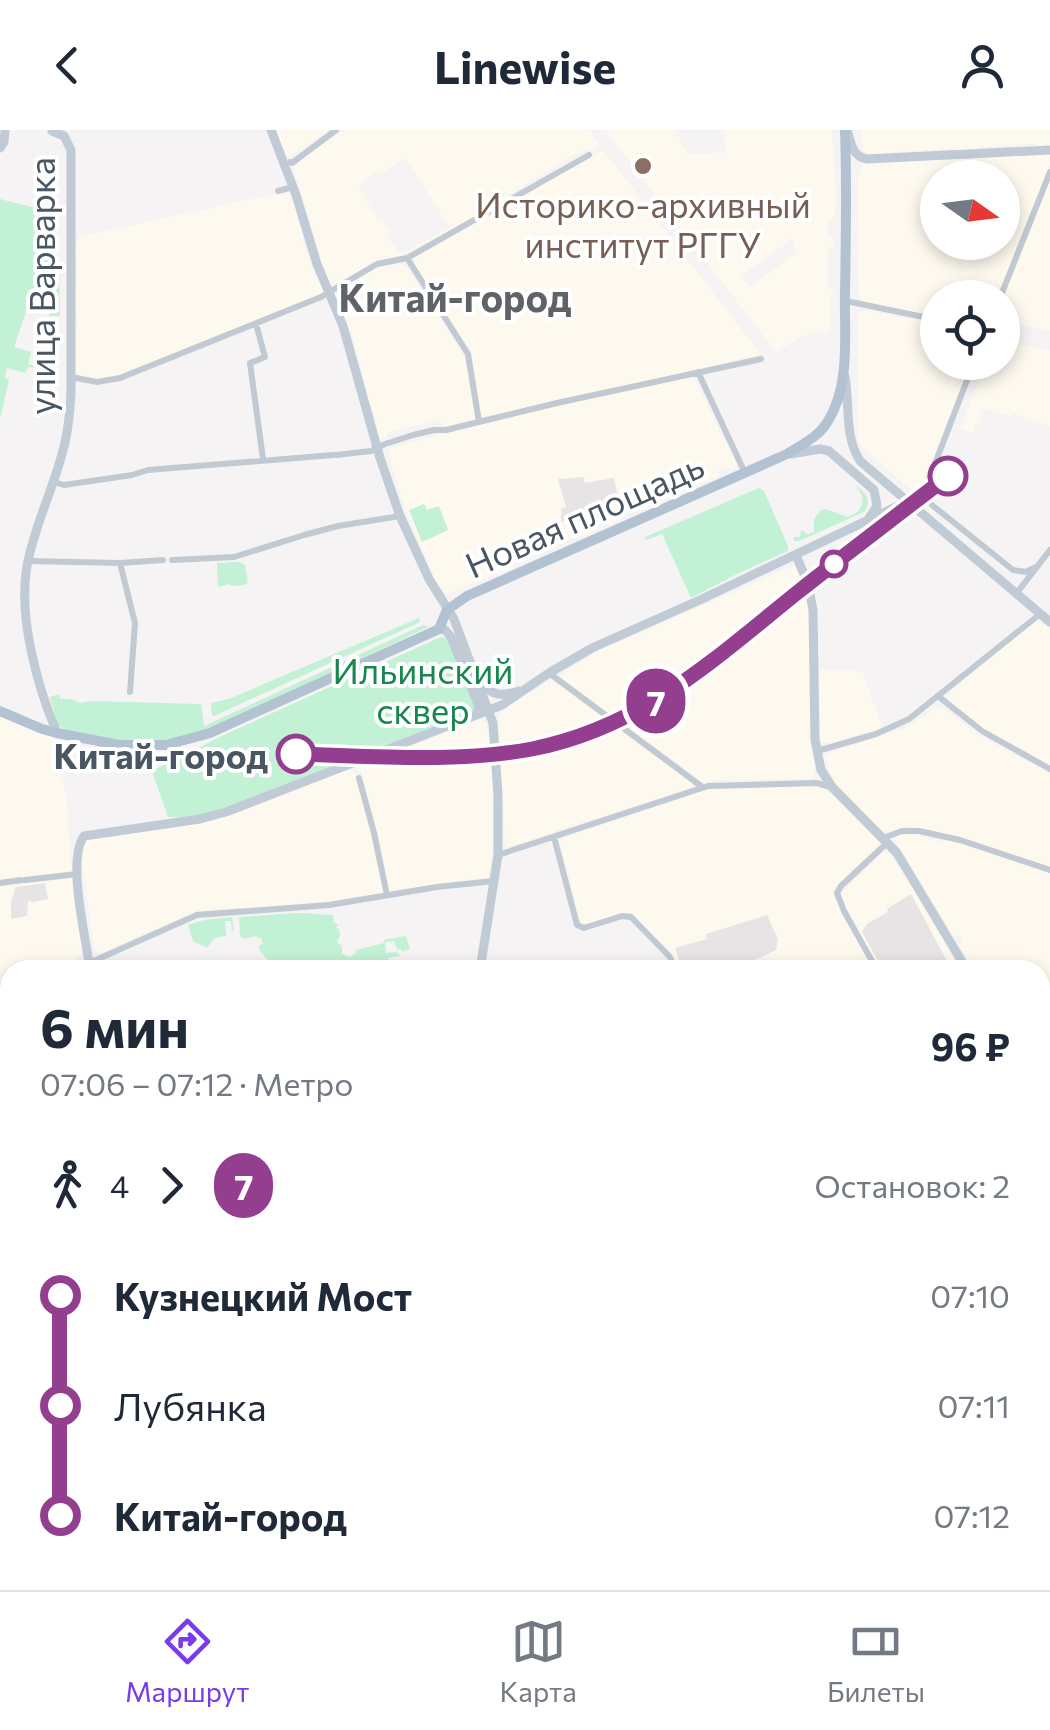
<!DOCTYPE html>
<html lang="ru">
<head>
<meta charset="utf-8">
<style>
	body { margin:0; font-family:Commissioner,sans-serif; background:#f6f6f7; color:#1f2937; height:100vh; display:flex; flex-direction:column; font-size:38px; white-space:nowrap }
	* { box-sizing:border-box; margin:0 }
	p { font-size:32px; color:#747a83 }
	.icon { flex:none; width:55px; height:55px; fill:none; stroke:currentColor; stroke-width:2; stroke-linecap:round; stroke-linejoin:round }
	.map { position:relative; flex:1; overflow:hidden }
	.panel { position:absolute; left:0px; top:830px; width:1050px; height:630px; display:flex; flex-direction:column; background:#fff; border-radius:30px 30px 0 0; box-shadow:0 5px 15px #0003 }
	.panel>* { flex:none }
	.badge { padding:0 20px; border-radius:32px; font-size:35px; line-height:65px }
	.needle { width:65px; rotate:104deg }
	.buttons { position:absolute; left:920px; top:30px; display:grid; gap:20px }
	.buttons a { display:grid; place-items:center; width:100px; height:100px; border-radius:50%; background:#fff; box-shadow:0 5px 15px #0003; font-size:50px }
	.map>.badge { position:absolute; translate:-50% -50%; box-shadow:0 0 0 5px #fff }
	.legs { display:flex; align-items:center; gap:15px; height:110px; padding:0 40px; font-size:32px }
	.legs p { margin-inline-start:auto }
	.headline { display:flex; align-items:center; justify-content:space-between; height:170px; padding:0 40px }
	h1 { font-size:55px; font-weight:700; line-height:75px }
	ul { padding:0 40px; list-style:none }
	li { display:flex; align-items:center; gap:35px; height:110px; font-size:38px }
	li i { display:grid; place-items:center; width:15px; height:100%; margin:0 12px; background:currentColor }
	li i::after { content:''; width:25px; height:25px; margin:-12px; border:8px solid; border-radius:50%; background:#fff }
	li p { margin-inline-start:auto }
	li:first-child i { background:linear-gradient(#0000 50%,currentColor 0) }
	li:last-child i { background:linear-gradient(currentColor 50%,#0000 0) }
	header { display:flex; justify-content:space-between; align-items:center; height:130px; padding:0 40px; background:#fff; font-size:45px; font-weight:700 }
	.tab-bar { display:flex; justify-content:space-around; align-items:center; height:140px; border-top:2px solid #e0e1e3; background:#fff; font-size:28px; color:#747a83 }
	.tab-bar a { display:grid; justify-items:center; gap:5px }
	.tab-bar .selected { color:#7c3aed }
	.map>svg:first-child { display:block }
	.commercial { fill:#fdf9ef; fill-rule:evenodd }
	.education { fill:#e6e4e5 }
	.green { fill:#c3f1d5 }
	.water { fill:#90daee }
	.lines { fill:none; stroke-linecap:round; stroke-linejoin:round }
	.street { stroke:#c1cad2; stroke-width:6 }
	.secondary { stroke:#c1cbd6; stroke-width:9 }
	.primary { stroke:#b3c2d1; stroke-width:10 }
	.tram { stroke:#b5b8bd; stroke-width:2.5 }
	.line-1-casing { stroke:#fff; stroke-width:22 }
	.line-1 { stroke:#943e90; stroke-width:15 }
	.education-dot { fill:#8d6e63; stroke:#fff; stroke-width:4 }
	.stop-1-dot { fill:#fff; stroke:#943e90; stroke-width:5 }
	.labels { text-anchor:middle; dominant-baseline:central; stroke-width:8; stroke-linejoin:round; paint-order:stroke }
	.education-label { font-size:35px; fill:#785e54; stroke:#fff }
	.street-label { font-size:35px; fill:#4a5661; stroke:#fff }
	.park-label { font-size:35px; fill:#17864f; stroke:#fff }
	.stop-label { font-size:35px; font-weight:bold; fill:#4a5661; stroke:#fff; text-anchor:end }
	.neighbourhood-label { font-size:38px; font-weight:bold; fill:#5f6368; stroke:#fff }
</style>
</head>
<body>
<header><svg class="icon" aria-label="back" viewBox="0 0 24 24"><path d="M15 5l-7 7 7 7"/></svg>Linewise<svg class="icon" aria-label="person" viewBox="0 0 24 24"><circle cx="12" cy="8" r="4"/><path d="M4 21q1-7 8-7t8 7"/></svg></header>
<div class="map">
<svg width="1050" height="1460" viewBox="0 0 1050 1460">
	<rect width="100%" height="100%" fill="#f5f3f3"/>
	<path class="commercial" d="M275,0H329L289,27L285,24Z
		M344,0H589L600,16L573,25L474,87L408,123L374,133L333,155L330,154L318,126L319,122L293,37L318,15L320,16ZM405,28L450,97L404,123L398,121L387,104L390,101L381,88L377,89L359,55L375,43L384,42Z
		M605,0H674L688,25L726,22L723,6H725V0H832L836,69L835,87L828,91V103L834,108V114L828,118V161L834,156L830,174V202L809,203L776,222ZM792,109L797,122L750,157L741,146Z
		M861,0H1050V16L1038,17L1035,14L1006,15L978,17L977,19L961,20L958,18L868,24L863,21Z
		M603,20L760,223L756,226L484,287L481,284L471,222L415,135L414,128Z
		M1046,23L1050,25V35L997,167L938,168L937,187L863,172L859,169L858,47L862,35L871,33ZM938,48H1002V112H938Z
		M1050,48V201L1004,191L1002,168Z
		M288,61L297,79L296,83L306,121L313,141L326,163L110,249L96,250L74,245V203L78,197L74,159L77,156L76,115L79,107Z
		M398,134L406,137L464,225L475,289L445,297L440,290L387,303L386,308L382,309L378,306V299L372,276L369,274L366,265L368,262L350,198L347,196L335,166L341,159L373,139Z
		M866,180L908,189L914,187L937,192L938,232L971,233L922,356L918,359L909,358L865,320L858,310V187L860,181Z
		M1003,210L1050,221V297L1014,283L1012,287L983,278L978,288L982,290L980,295L976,294L972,303L960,298L986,233L1002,232Z
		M691,247L695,250L724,311L727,314L737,334L734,339L726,337L716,342L721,345L689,359L684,356L674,361L678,364L663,371L657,368L649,372L653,375L640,381L634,379L618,386L622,389L609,395L604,393L596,396L599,399L585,406L580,405L515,433L512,438L452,462L448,464L439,458L404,375L389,327L390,318L557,275Z
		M793,436H796L804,454L809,485L810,604L815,641L809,649L717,650L700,653L694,645L558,547L594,523Z
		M1034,492H1039L1050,499V635L984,599L949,571L948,566L951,561Z
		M819,540L862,541L883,598L832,613L822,612L820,608Z
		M551,550L557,553L692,653V657L505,718L499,586L504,579Z
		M942,577L979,605L1050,644V737L961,707L910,697L909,695L890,703L884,702L836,654L824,629L827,624L904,598L936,578Z
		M0,586L51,607L57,613L67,672L71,742L0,749Z
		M479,589L485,592L488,600L493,660V714L489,747L389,761L378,703L360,638L362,635Z
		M348,640L355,642L371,704L383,763L324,772L197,781L101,823L95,822L80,718L89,705L184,693L190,695L206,690L210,691Z
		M804,656L818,657L828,662L881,713L837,755L832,764L870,834L864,840H680L670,821L631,783H623L587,794L581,793L560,713L562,708L709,659Z
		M910,704L924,706L930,710L934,708L940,713L944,710L959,713L1050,744V946L1040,935V840H973L971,832L959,816L963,809L960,805L953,806L896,713L895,709L898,705Z
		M888,722L915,761L960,840H880L840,769V764L882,723Z
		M72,748L82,819L80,825L75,830L50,840H10V857L0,864V757Z
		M1040,947L1050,958V1093L1040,1103Z
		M1050,1207V1277L1040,1281V1212Z
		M321,1450H503L502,1460H328Z"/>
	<path class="education" d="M585,347L583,348L585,353L614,348L618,367L585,383L561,392V379L566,377L558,349Z
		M45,753L48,769L33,772L28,771L27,786L11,789V771L16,757Z
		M911,764L941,820L952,840H883L862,802L867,794L888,782L887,779Z
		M767,785L778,809L776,820L734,840H683L675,818L707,809L706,804Z"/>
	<path class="green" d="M0,69L43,80L53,93L50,97H44L39,129H59L60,186H49L55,162L35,156L14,217L31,222L28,234L41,238L28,237L26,243L7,238L5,247L9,250L0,289Z
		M853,353C863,361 874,369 864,382L799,411H794L793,407H800L801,400L808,404L814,402V389L821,380L826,379L847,387C867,381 866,365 853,353Z
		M759,358L764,361L788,416V421L737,444L691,468L662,404L646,410L645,407Z
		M424,374L427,380L439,376L448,400L422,412L409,380Z
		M239,432L245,435L248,453L244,455L231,456L230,454L218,457L217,433Z
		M419,488L420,492L214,586L212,585L211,573L229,569Z
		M423,495L428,497L218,597L170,611L133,613L68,600L58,596L50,567L59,564L60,569H72L80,573L92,571L201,574L204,596Z
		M441,507L448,509L476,577L473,581L220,680L194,687H168L152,641L226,604Z
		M300,783L333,785L334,793L338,794L336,798L339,799L340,806L337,812L342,816V824L350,827L356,823V820L384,813V810L406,806L410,819L402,822L401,819H397L394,811L385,812L386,823L397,822L400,826L388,828L389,834L379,836L380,840H351L344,836L342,840H277L261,822L258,816L263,814L261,808H257L256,806L244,809L240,806L239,787Z
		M232,787L234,801H232L231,791H225L226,806L214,808L207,818L193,811L188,795L204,790Z
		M657,1450H906L890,1460H605Z"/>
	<path class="water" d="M716,1450H794L799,1460H678V1457Z"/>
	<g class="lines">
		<path class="street" d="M290,32L292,33L336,0
			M278,61L293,57
			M407,128L468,224L479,292
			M1000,168L1050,42
			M846,171L938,190
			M256,194L265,227L250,233L263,329
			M974,232L923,365L932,375L1013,440L1026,442L1038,436
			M698,242L745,343
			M71,247L97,252L120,248L321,167L377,134L407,128L589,25
			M336,325L371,321L385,314L413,305L434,300H446L557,273L761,229
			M54,352L64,355L132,345L148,340L333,325
			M304,405L338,396L400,386
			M172,430L234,427L301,406
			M28,431L120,433L163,430
			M120,433L135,493L130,562
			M1016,464L1050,420
			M549,543L701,656
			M938,566L982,601L1050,639
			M817,621L876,604L909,589L1040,484
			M359,648L374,703L387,765
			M554,707L577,795L584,798L622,786L631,787L670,827L675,840
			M883,708L902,701H919L960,710L1050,740
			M498,725L708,656L817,653L831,657
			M25,750L77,744
			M0,753L21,750
			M91,840L89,833L197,785L329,775L437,757L494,751
			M877,840L844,781L837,763L841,756L887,713
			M0,1066L10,1071
			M0,1147L10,1153
			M0,1326L10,1301
			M1040,1428L1050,1421
			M315,1450L321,1460
			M1021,1450L1027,1460
			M42,1460L44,1450"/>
		<path class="secondary" d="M271,0L296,65L317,134L343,196L380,328L400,386L429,449L454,489L493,593L498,666V725L480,840
			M52,1L64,6L71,20V262C70,283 68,304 62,324C52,362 34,397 27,436C18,486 37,556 57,603
			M848,3C851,14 853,27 867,29L1050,20
			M0,18L4,12L5,0
			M845,247C850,275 844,306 860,331L1050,492
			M791,324L820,319L829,321L874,360L877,376L869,388
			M796,425L808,454L813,480L815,610L821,640L832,657L897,723L967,840
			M439,499L445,500L451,507L478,574V582L474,586
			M482,550C489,567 503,566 519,561
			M79,840L89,833C85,803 67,730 84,706L200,689L226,682L489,580L502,575L549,543L592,518L702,469L906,372
			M0,879L10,870
			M1040,942L1050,953
			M1040,1291L1050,1284
			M1040,1368L1050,1361
			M508,1460V1450
			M557,1460L619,1450
			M901,1460L917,1450"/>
		<path class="primary" d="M0,581L42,599L57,603L119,615H166L210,603L439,499L447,480L467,466L787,324C801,315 819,307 828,291C851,254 844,204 845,162C846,108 847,54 845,0"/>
		<path class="tram" d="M1040,1295L1050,1288
			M1040,1364L1050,1356
			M592,1460L645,1450
			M893,1460L909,1450"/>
	</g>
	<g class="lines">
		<g class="line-1-casing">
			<path id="line-1" d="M296,624C372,626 458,633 532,619C643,597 713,530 798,462C847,423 898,385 948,346"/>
		</g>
		<use href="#line-1" class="line-1"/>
	</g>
	<circle class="education-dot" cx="643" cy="36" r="10"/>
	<g class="stop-1-dot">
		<circle cx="948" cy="346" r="18"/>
		<circle cx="834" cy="434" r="12"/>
		<circle cx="296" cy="624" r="18"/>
	</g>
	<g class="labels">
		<g class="education-label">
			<text x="643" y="73">Историко-архивный<tspan x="643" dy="40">институт РГГУ</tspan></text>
		</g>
		<g class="street-label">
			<text transform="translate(40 156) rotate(-90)">улица Варварка</text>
			<text transform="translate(584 384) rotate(-24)">Новая площадь</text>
		</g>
		<g class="park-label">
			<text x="423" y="539">Ильинский<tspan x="423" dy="40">сквер</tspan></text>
		</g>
		<g class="stop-label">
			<text x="268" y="624">Китай-город</text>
		</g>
		<g class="neighbourhood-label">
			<text x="455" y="166">Китай-город</text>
		</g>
	</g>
</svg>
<div class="buttons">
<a><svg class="needle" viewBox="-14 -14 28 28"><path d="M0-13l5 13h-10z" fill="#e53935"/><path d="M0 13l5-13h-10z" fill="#747a83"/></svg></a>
<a><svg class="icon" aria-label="locate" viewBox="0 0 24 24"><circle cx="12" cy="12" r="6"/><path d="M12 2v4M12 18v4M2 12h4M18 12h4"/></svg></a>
</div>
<b class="badge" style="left:656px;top:571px;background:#943e90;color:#fff">7</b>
<section class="panel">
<div class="headline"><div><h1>6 мин</h1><p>07:06 – 07:12 · Метро</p></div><b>96 ₽</b></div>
<div class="legs"><svg class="icon" aria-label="walk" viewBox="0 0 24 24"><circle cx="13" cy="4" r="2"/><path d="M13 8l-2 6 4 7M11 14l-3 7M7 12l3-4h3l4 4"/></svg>4<svg class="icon" aria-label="forward" viewBox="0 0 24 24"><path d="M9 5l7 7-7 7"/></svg><b class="badge" style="background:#943e90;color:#fff">7</b><p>Остановок: 2</p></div>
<ul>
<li><i style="color:#943e90"></i><b>Кузнецкий Мост</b><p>07:10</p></li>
<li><i style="color:#943e90"></i><span>Лубянка</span><p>07:11</p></li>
<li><i style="color:#943e90"></i><b>Китай-город</b><p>07:12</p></li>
</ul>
</section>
</div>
<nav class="tab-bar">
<a class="selected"><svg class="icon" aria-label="directions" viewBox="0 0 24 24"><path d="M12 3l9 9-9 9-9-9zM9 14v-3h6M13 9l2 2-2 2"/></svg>Маршрут</a>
<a><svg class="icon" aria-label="map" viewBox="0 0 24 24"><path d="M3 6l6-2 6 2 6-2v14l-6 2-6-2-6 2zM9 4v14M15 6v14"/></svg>Карта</a>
<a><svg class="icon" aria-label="tickets" viewBox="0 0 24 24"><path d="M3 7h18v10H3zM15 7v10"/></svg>Билеты</a>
</nav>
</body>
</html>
